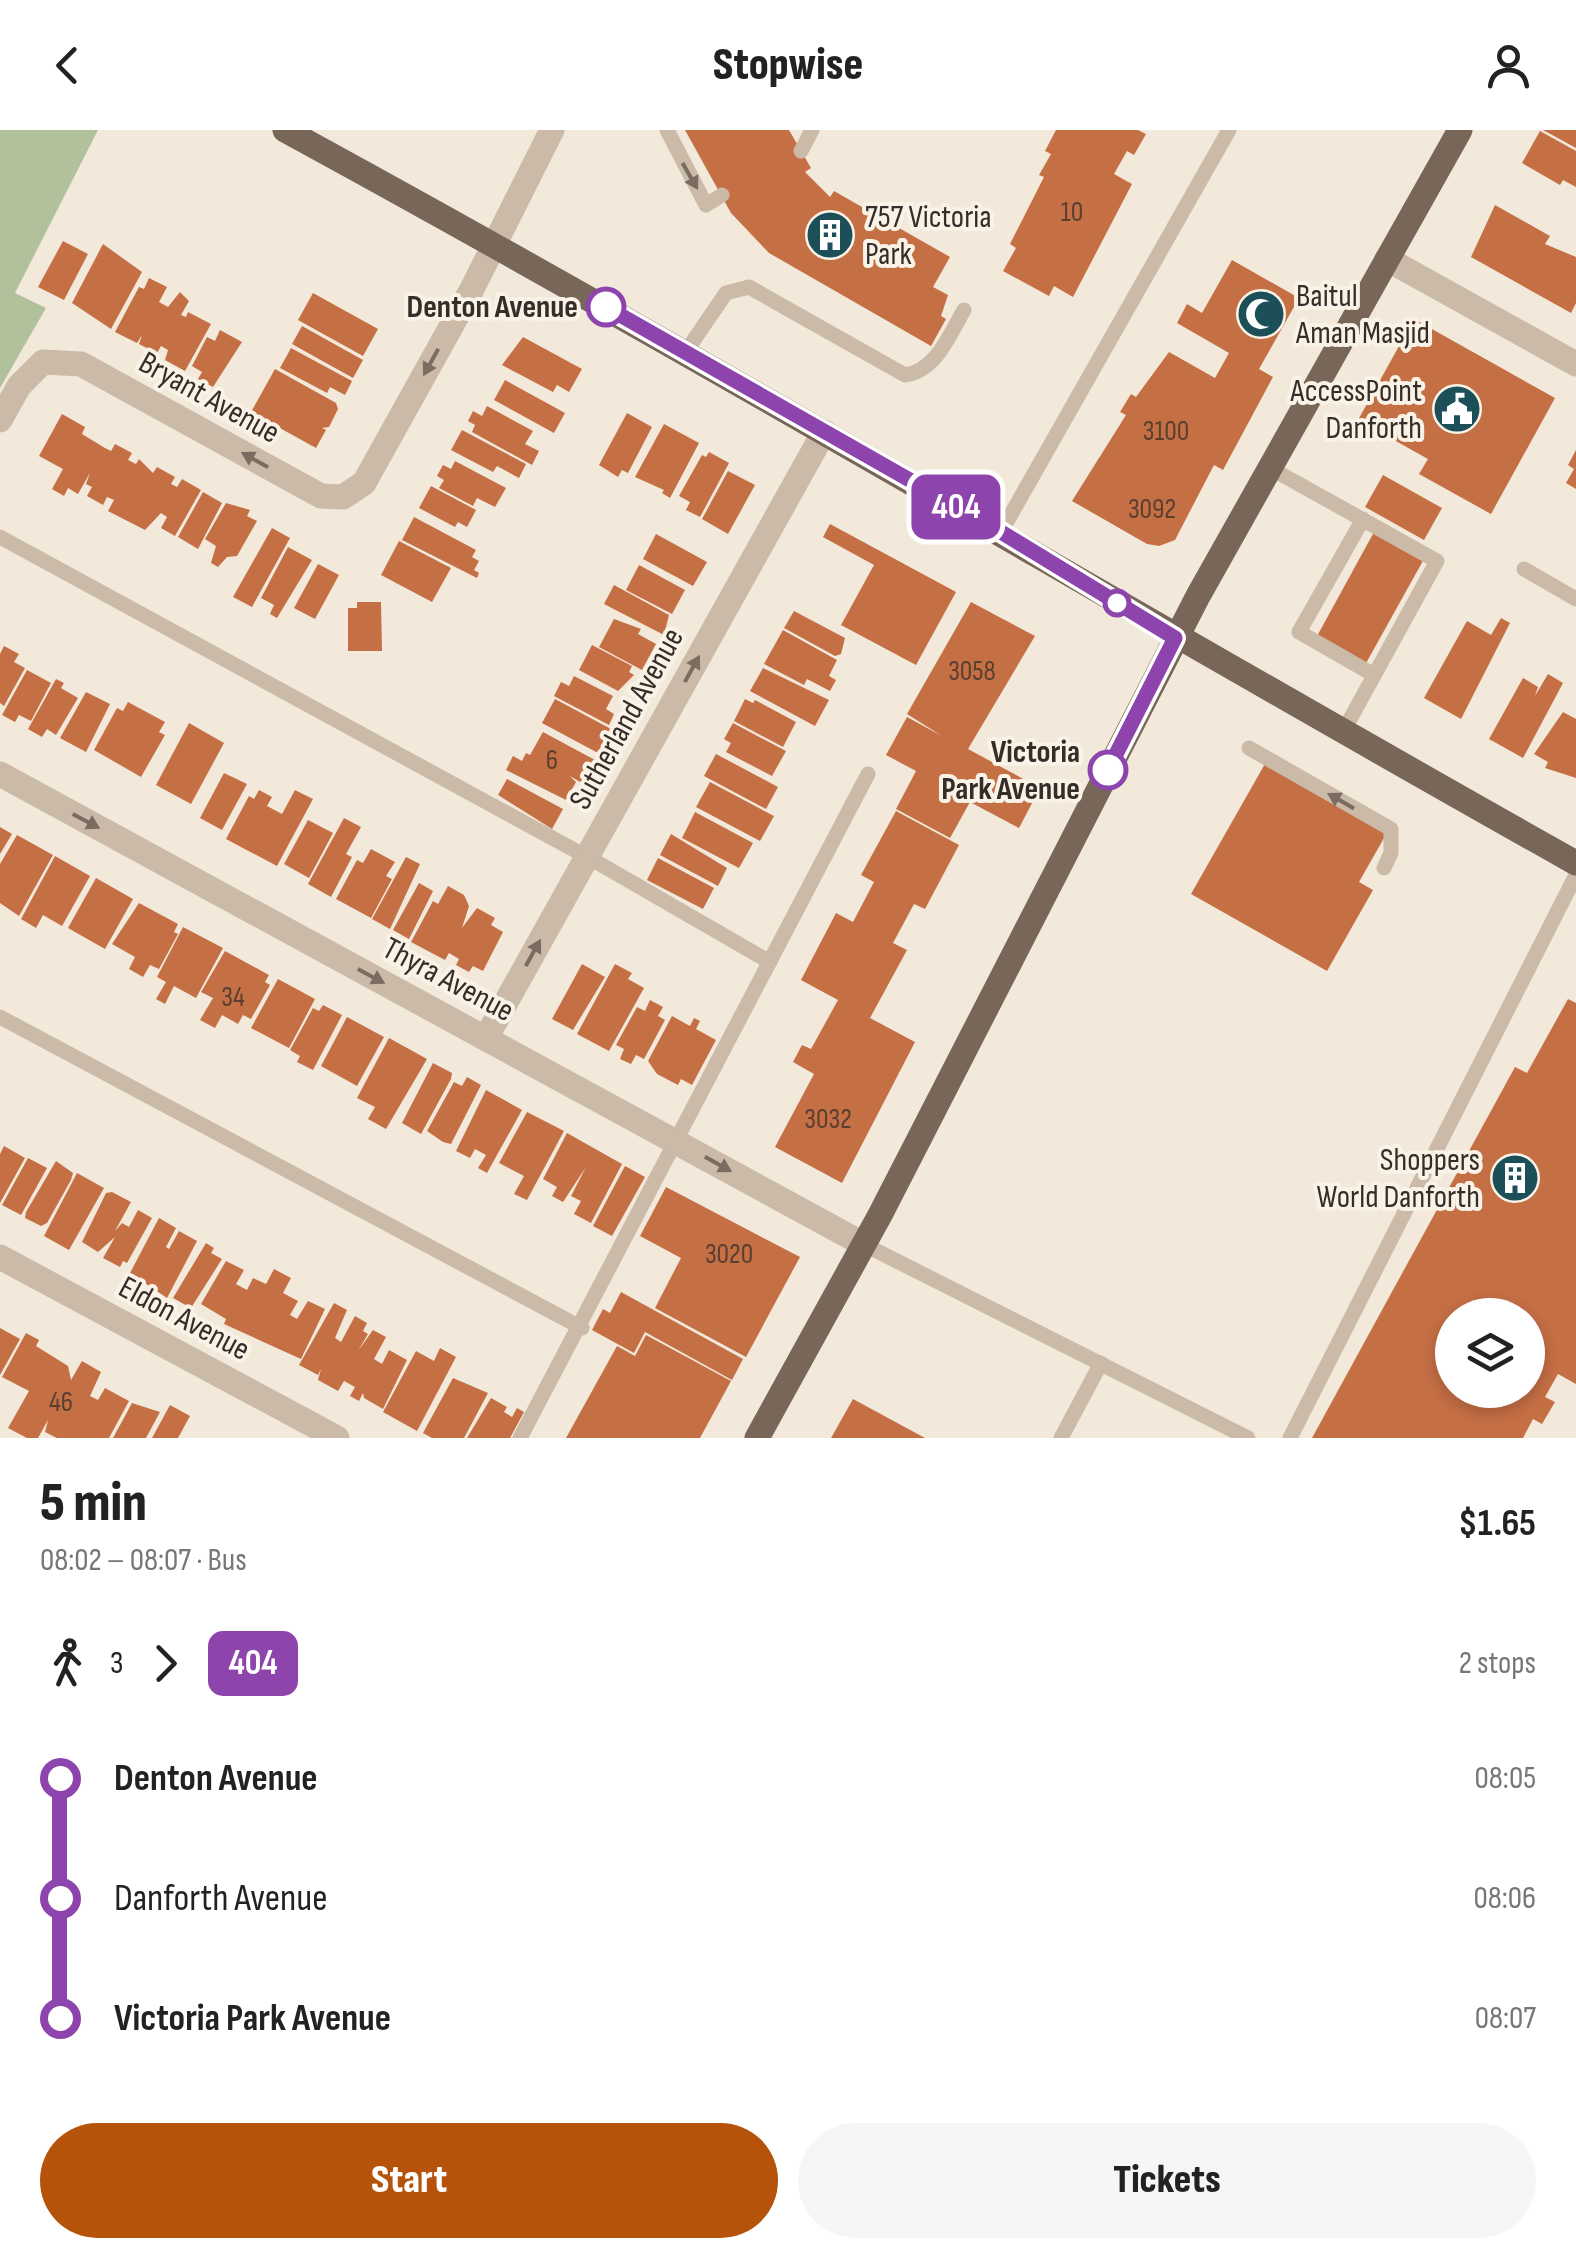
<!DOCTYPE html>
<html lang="en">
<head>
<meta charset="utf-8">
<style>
	body { margin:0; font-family:"Sofia Sans Condensed",sans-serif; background:#f6f6f6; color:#222; height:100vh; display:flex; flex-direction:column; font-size:38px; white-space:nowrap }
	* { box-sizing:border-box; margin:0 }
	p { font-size:32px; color:#767676 }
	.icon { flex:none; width:55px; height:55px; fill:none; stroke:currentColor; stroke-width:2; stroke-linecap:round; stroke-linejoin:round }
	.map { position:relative; height:1308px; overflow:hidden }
	.sheet { display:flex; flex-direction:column; background:#fff; flex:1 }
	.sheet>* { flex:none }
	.badge { padding:0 20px; border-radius:15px; font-size:35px; line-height:65px }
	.buttons { position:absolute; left:1435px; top:1168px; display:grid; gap:20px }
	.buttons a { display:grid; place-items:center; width:110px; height:110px; border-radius:50%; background:#fff; box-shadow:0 5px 15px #0003; font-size:50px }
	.map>.badge { position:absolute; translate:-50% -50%; box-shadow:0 0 0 5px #fff }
	.legs { display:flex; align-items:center; gap:15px; height:110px; padding:0 40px; font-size:32px }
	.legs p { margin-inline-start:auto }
	.headline { display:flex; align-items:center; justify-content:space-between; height:170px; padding:0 40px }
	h1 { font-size:55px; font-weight:800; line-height:75px }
	.button { display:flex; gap:20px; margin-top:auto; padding:20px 40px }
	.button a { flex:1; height:115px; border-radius:60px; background:#b45309; color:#fff; font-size:40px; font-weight:800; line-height:115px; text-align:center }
	.button a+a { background:#f6f6f6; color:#222 }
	ul { padding:0 40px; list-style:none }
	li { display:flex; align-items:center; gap:35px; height:120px; font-size:38px }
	li i { display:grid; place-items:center; width:15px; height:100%; margin:0 12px; background:currentColor }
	li i::after { content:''; width:25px; height:25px; margin:-12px; border:8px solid; border-radius:50%; background:#fff }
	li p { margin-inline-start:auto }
	li:first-child i { background:linear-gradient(#0000 50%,currentColor 0) }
	li:last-child i { background:linear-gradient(currentColor 50%,#0000 0) }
	header { display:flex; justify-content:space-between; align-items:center; height:130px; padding:0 40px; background:#fff; font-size:45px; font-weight:800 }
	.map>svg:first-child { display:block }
	.green { fill:#b1c19b }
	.building { fill:#c56f45; fill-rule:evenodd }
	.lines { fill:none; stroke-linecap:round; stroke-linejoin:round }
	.service { stroke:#cabaa7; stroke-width:15 }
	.minor { stroke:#cabaa7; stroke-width:25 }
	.primary { stroke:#786659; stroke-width:25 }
	.oneway { fill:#796c61 }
	.line-1-casing { stroke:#fff; stroke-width:22 }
	.line-1 { stroke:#8e44ad; stroke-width:15 }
	.stop-1-dot { fill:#fff; stroke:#8e44ad; stroke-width:5 }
	.labels { text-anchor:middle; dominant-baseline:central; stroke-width:8; stroke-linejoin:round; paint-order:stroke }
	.number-label { font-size:28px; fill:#5a3e2f }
	.poi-label { font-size:32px; fill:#362d28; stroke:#f9f3e7; text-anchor:start }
	.stop-label { font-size:32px; font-weight:bold; fill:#362d28; stroke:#f9f3e7; text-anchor:end }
	.street-label { font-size:32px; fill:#362d28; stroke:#f9f3e7 }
</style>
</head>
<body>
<header><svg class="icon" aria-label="back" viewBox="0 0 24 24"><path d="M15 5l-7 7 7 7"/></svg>Stopwise<svg class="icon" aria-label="person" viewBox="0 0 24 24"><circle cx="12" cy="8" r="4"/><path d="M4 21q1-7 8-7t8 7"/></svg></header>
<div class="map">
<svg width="1576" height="1308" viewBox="0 0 1576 1308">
	<rect width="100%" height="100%" fill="#f2e9db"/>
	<path class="green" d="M0,0H98L15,163L46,178L0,258Z"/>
	<path class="building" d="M685,0H789L811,38L805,42L830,67L834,61L950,127L933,157L948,165L941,186L946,189L931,216L769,123L731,83Z
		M1056,0H1138L1146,4L1134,25L1127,21L1114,44L1132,54L1073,167L1054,156L1049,166L1003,141L1016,118L1010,114L1044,47L1039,45L1051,24L1045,21Z
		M1543,0H1576V18Z
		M1540,1L1576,21V57L1563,50L1560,55L1522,33Z
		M1495,75L1550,106L1545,114L1576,127V173L1571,183L1471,127Z
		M63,111L88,124L64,170L38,157Z
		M103,114L142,142L111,199L72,173Z
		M1232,130L1299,168L1259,239L1273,247L1223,340L1214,335L1175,410L1159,416L1147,414L1072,371L1126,285L1120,282L1131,264L1136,267L1169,222L1215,248L1229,223L1177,193L1187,174L1202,183Z
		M149,148L167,157L159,172L168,177L180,162L189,171L181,185L186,187L188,182L211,194L185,241L165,230L168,220L161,216L157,223L139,214L142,205L137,213L115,202L139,157L144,159Z
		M313,163L378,199L363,226L298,190Z
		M1414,189L1555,268L1491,384L1419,344L1428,329L1358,290Z
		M302,196L363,230L353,248L292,214Z
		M220,200L242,212L213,257L198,249L202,242L192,236L207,207L215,211Z
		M523,207L582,239L569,262L557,255L553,262L502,235Z
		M291,218L352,251L345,265L330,257L327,263L280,238Z
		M275,239L336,273L338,279L329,297L322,298L326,300L316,318L251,282Z
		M505,250L565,283L554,303L494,270Z
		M487,276L533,301L525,314L539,321L532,335L472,302L475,295L468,291L473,281L482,286Z
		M627,283L652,297L628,343L622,340L618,347L599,335Z
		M62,284L85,297L82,304L105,318L111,321L115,314L132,323L128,330L136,334L139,329L153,343L157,337L175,347L171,354L177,357L182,349L201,360L175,406L161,398L167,387L161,383L145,400L108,381L114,370L107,367L103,375L87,366L92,357L86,354L90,343L78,364L68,358L64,366L52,359L63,339L39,326Z
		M664,294L699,313L670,368L662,363L664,360L635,347Z
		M462,300L526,334L519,348L497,336L493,342L451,320Z
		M1576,320V359L1566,353L1574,339L1568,335Z
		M709,322L729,333L700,387L686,380L690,372L679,366L702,325L706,327Z
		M455,331L506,358L495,377L477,368L473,376L439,358L444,350L437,346L443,335L451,339Z
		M728,341L755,355L728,404L702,389Z
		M1383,345L1442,378L1424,410L1365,377Z
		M431,356L476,380L467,397L458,392L455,397L419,378Z
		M203,362L222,373L198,419L178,407Z
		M226,373L250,380L247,386L257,391L237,426L227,427L218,437L211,433L216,416L205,409Z
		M414,387L476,420L472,427L479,431L474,440L479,443L477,448L402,410Z
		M830,394L956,462L916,535L841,495L874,435L823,407Z
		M272,398L290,408L252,477L233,467Z
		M1374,402L1424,429L1365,535L1316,508Z
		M656,404L707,432L693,456L643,429Z
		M399,411L451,438L432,472L381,445Z
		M288,417L312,430L277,488L270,484L274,475L261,468Z
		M318,434L339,445L315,489L294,478Z
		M639,435L685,460L672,484L626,460Z
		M614,455L669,485L664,505L604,474Z
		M357,472H381L382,521H348V478H357Z
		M971,472L1035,506L968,619L1040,658L1019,698L970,672L950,708L896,679L916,641L886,625L907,587L942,606L907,584Z
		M794,481L845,508L841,524L835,526L784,498Z
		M1501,488L1510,493L1461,589L1424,568L1467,491L1491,505Z
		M614,489L641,499L638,504L656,514L642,540L599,517Z
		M783,500L837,530L829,546L836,550L830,561L807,549L804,555L764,534Z
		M592,515L632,536L629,542L634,545L618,561L579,540Z
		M4,516L19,524L14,532L25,538L4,576L0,573V524Z
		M763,538L829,570L815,596L750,561Z
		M27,540L51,553L31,591L19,585L15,592L2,585Z
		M1548,544L1563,553L1523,628L1489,609L1523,548L1538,557L1535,566Z
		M574,546L613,566L606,579L614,584L609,595L554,566L561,552L569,556Z
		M56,549L64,553L61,558L78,568L56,605L47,599L42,607L28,599Z
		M86,562L110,574L86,622L60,608Z
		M555,569L611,599L598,623L542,593Z
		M745,569L753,573L755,570L796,592L783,617L734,591Z
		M128,572L165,592L159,602L165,605L141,647L94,620L117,578L123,581Z
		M1563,582L1576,589V648L1545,638L1548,632L1534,624Z
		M189,593L224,613L191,674L156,655Z
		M733,593L786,621L772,646L726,622L731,613L724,609Z
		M543,602L595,630L582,653L570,646L576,652L566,670L506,640L513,626L522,631L526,623L530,625Z
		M716,624L778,657L766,679L704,646Z
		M1266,632L1388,701L1359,752L1373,760L1327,841L1191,764Z
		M224,643L247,654L222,700L200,688Z
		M507,649L563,679L552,699L498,665Z
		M710,652L774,686L760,711L696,677Z
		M259,660L272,667L267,676L282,684L295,660L313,669L277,736L226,709L249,666L254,669Z
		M896,681L959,715L925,779L914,774L893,813L907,820L870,888L915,912L842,1053L775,1017L814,944L793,932L802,915L811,919L838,870L801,850L836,783L853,792L874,752L861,745Z
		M695,682L753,713L739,738L682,708Z
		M344,688L361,697L346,724L352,727L331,767L308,754Z
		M308,690L333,703L309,748L284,734Z
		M0,697L12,704L0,724Z
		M671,704L727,738L718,756L660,725Z
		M17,705L53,725L19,786L0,773V734Z
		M371,719L395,732L386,746L392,749L371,788L336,769L357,730L363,733Z
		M55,726L90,746L62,796L43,785L36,798L21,789Z
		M406,727L420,734L390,799L372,789Z
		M658,728L714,758L703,779L647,750Z
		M96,748L133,769L105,819L68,798Z
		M419,753L433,761L409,809L393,800Z
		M448,756L464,765L469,776L462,798L477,778L495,788L491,795L503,802L483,841L473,836L469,842L456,835L459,829L449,823L445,830L411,812L433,771L438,774Z
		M139,773L178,794L174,802L178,804L159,839L150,835L143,847L129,839L135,827L112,814Z
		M183,797L223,818L196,868L174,856L165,874L156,869L166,852L157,847Z
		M225,821L269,845L265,852L270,855L251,889L243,885L238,894L222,885L215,898L200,890L213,868L201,862Z
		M582,834L605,847L573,900L552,889Z
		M615,834L632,843L628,849L644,858L609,921L577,904Z
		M278,849L315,869L289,918L251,898Z
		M1568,869L1576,873V1254L1558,1244L1545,1267L1555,1272L1542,1294L1533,1289L1523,1308H1312L1515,937L1527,943ZM1452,1185H1528V1260H1452Z
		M650,870L663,877L658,886L665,890L644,929L636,925L631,934L620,929L624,919L616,915L637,877L645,881Z
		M323,875L342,885L313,940L297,932L300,926L290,920L313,878L319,881Z
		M672,886L690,896L694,888L700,891L696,899L716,910L692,955L681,949L678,955L657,944L648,931Z
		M347,887L384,907L357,956L321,936Z
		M389,908L427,929L386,999L368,989L375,977L357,968Z
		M433,933L452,943L451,949L421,1004L402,993Z
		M467,947L481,955L451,1014L443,1012L427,1001L454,952L462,956Z
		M486,960L522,980L487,1043L478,1038L486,1025L475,1019L470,1028L456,1021Z
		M527,982L564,1001L527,1070L514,1064L524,1046L499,1033Z
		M567,1003L622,1034L591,1093L574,1084L581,1071L571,1066L586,1037L563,1072L552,1066L557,1057L543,1049Z
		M4,1016L25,1028L0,1073V1024Z
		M28,1028L47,1038L21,1085L2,1075Z
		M56,1031L73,1043L71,1050L47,1093L41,1096L25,1088L26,1082Z
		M625,1036L645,1047L612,1106L593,1096Z
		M77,1043L104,1058L69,1120L44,1106Z
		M666,1057L800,1127L746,1227L655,1178L681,1128L640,1106Z
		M112,1062L131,1072L115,1101L122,1093L129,1097L138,1080L152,1088L127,1133L123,1131L120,1137L103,1128L115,1107L98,1122L82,1112L106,1063Z
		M159,1088L176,1098L166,1117L169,1119L179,1101L197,1111L167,1168L130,1143Z
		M206,1113L214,1118L211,1123L222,1129L191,1178L173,1168Z
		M226,1131L244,1140L236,1154L247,1160L253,1148L266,1154L274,1139L291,1148L283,1163L298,1171L290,1185L297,1189L308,1171L325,1179L301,1229L224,1194L226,1189L201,1174Z
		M621,1162L743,1229L732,1250L645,1202L634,1223L592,1200L603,1179L610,1183Z
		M334,1173L347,1180L335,1208L341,1212L355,1186L367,1193L363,1201L368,1204L358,1221L373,1200L386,1207L374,1229L382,1234L389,1220L407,1230L383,1279L364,1268L363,1263L359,1271L350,1266L355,1257L344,1251L338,1261L318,1250L321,1239L318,1245L299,1235Z
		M0,1198L20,1209L0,1245Z
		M26,1203L39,1210L36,1216L68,1236L71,1250L82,1231L101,1242L90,1266L98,1270L105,1258L129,1271L109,1308H57L45,1302L48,1290L38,1308H27L8,1298L29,1261L2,1247Z
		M646,1205L731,1251L700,1308H566L617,1216L635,1226Z
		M440,1218L456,1227L417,1301L383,1282L416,1221L434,1231Z
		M453,1248L488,1263L464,1308H432L423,1303Z
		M491,1268L507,1277L504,1282L512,1287L517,1278L524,1282L510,1308H467Z
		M853,1269L925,1308H831Z
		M132,1273L160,1282L146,1308H113Z
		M170,1275L190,1286L178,1308H152Z"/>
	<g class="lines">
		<path class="service" d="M667,0L706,75L722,65
			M801,21L812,0
			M687,220L726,163L749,157L905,245C936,241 950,204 964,180
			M1270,338L1437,431L1343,602
			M1363,389L1299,502L1374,545
			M1001,402L1229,0
			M0,407L600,734L770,832
			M1524,439L1576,469
			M1249,618L1391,699V723L1384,738
			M0,887L582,1198
			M863,1114L1248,1308
			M520,1308L868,644
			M1061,1308L1101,1233
			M1290,1308L1576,745"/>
		<path class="minor" d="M1387,129L1576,234
			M0,290L19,256L43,232L81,234L321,366L343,367L364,353L472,159L552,0
			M0,644L863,1114
			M486,908L824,302
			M0,1127L337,1308"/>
		<path class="primary" d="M285,0C720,237 1144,491 1576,733
			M757,1308L880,1085L1198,466L1460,0"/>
	</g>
	<defs><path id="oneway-solid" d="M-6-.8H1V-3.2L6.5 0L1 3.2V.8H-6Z" transform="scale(2.5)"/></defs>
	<g class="oneway">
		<use href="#oneway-solid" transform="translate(690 46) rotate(60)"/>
		<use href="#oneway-solid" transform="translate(431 232) rotate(119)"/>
		<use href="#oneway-solid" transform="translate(255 330) rotate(-151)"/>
		<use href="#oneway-solid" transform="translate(692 539) rotate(-61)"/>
		<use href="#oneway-solid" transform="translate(1341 671) rotate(-150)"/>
		<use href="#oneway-solid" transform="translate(86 691) rotate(28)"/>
		<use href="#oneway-solid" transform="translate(533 823) rotate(-61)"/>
		<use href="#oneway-solid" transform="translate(371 846) rotate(28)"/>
		<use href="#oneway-solid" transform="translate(718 1034) rotate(29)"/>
	</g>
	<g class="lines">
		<g class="line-1-casing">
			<path id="line-1" d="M606,177L1001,402L1175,508L1108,640"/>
		</g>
		<use href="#line-1" class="line-1"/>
	</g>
	<defs>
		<g id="building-disc" transform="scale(2.5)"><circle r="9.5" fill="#1d4f58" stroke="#f9f3e7"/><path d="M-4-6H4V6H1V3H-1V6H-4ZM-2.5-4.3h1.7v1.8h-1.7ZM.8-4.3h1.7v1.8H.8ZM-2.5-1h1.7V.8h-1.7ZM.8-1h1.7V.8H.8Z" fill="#fff"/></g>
		<g id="mosque-disc" transform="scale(2.5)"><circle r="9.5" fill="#1d4f58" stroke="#f9f3e7"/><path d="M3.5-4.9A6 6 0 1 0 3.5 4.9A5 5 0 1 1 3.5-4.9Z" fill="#fff"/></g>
		<g id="civic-disc" transform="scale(2.5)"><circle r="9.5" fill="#1d4f58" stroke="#f9f3e7"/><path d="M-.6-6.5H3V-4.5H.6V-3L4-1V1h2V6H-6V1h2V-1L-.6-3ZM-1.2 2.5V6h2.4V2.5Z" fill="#fff"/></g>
	</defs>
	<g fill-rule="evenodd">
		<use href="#building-disc" x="830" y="105"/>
		<use href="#mosque-disc" x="1261" y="184"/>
		<use href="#civic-disc" x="1457" y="279"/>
		<use href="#building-disc" x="1515" y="1048"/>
	</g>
	<g class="stop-1-dot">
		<circle cx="606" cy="177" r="18"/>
		<circle cx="1117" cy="473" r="12"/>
		<circle cx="1108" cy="640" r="18"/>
	</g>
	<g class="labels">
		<g class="number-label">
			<text x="1072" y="82">10</text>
			<text x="1166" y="301">3100</text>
			<text x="1152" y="379">3092</text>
			<text x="972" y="541">3058</text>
			<text x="552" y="630">6</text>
			<text x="233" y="867">34</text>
			<text x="828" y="989">3032</text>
			<text x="729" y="1124">3020</text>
			<text x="61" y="1272">46</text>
		</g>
		<g class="poi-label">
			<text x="865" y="87">757 Victoria<tspan x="865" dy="37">Park</tspan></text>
			<text x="1296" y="166">Baitul<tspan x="1296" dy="37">Aman Masjid</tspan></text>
			<text x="1422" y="261" text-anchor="end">AccessPoint<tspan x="1422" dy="37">Danforth</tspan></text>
			<text x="1480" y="1030" text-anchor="end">Shoppers<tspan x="1480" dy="37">World Danforth</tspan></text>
		</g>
		<g class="stop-label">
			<text x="578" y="177">Denton Avenue</text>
			<text x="1080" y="622">Victoria<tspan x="1080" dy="37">Park Avenue</tspan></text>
		</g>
		<g class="street-label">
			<text transform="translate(209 268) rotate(29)">Bryant Avenue</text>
			<text transform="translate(627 589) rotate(-61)">Sutherland Avenue</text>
			<text transform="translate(448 850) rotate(28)">Thyra Avenue</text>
			<text transform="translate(184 1189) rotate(28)">Eldon Avenue</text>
		</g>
	</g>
</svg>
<div class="buttons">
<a><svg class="icon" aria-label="layers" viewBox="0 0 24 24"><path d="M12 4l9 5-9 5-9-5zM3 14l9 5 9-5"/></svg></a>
</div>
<b class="badge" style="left:956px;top:377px;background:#8e44ad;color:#fff">404</b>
</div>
<section class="sheet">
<div class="headline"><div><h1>5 min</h1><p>08:02 – 08:07 · Bus</p></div><b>$1.65</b></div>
<div class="legs"><svg class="icon" aria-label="walk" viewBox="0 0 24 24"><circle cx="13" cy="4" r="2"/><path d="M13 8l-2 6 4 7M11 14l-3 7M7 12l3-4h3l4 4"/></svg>3<svg class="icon" aria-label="forward" viewBox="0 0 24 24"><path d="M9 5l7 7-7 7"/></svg><b class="badge" style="background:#8e44ad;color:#fff">404</b><p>2 stops</p></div>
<ul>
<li><i style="color:#8e44ad"></i><b>Denton Avenue</b><p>08:05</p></li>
<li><i style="color:#8e44ad"></i><span>Danforth Avenue</span><p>08:06</p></li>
<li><i style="color:#8e44ad"></i><b>Victoria Park Avenue</b><p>08:07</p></li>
</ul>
<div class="button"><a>Start</a><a>Tickets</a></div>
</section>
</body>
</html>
